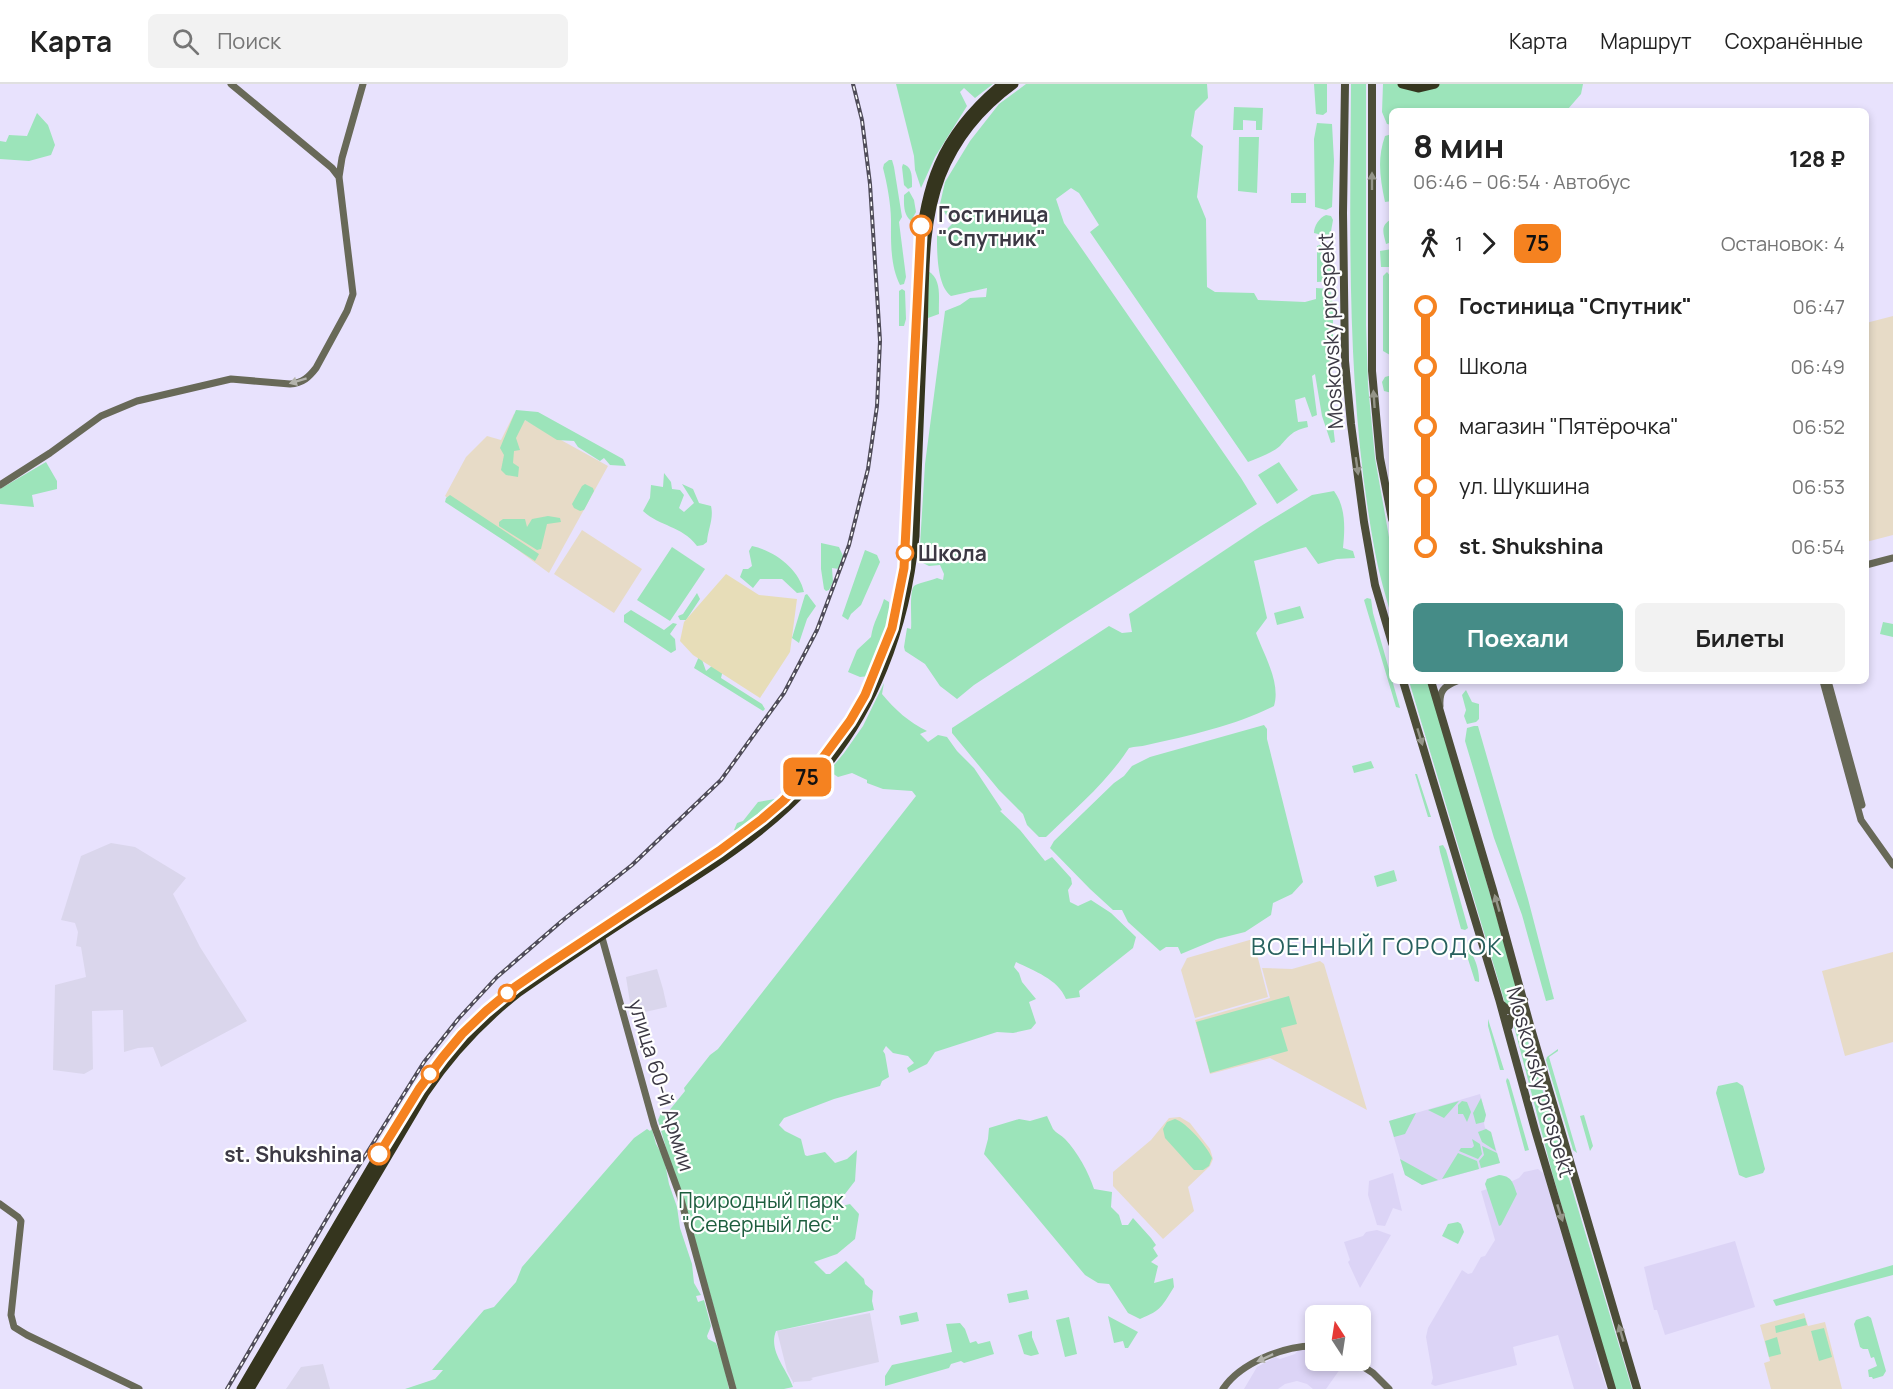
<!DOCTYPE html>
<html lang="ru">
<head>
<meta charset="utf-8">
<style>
	body { margin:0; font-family:Manrope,sans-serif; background:#f2f2f2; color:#222; height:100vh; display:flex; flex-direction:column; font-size:22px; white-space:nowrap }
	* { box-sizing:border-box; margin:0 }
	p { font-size:20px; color:#767676 }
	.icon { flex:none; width:33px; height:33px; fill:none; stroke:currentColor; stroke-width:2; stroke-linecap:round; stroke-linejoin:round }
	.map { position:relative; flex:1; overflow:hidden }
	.sheet { position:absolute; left:1389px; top:24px; width:480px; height:576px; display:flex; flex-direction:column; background:#fff; border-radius:9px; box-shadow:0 3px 9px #0003 }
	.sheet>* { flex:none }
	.badge { padding:0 12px; border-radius:9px; font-size:21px; line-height:39px }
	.needle { width:39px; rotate:348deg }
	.tools { position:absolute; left:1305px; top:1221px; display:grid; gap:12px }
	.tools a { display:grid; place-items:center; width:66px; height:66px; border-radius:9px; background:#fff; box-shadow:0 3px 9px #0003; font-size:30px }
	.map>.badge { position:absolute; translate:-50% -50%; box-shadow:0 0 0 3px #fff }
	.legs { display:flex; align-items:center; gap:9px; height:66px; padding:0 24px; font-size:20px }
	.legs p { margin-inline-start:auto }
	.headline { display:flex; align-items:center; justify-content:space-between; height:102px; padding:0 24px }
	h1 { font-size:33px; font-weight:700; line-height:45px }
	.button { display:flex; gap:12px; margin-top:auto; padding:12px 24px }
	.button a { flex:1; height:69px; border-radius:9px; background:#458c87; color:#fff; font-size:24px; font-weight:700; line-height:69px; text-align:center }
	.button a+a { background:#f2f2f2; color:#222 }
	ul { padding:0 24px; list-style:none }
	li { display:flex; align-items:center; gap:21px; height:60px; font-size:22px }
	li i { display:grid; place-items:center; width:9px; height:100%; margin:0 8px; background:currentColor }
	li i::after { content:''; width:15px; height:15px; margin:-8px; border:4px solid; border-radius:50%; background:#fff }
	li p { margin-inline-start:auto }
	li:first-child i { background:linear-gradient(#0000 50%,currentColor 0) }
	li:last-child i { background:linear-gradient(currentColor 50%,#0000 0) }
	header { display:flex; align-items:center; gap:36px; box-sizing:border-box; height:84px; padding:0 30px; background:#fff; border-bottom:2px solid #e0e0e0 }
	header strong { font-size:28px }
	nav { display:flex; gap:33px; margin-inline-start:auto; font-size:21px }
	.search { width:420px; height:54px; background:#f2f2f2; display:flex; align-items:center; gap:15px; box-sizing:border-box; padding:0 21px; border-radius:9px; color:#767676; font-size:22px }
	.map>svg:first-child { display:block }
	.built { fill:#dcd4f6 }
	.industrial { fill:#dad6ec }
	.education { fill:#e7dbc7 }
	.green { fill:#9ce4ba }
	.sand { fill:#e7ddb8 }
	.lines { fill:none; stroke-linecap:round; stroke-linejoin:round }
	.secondary { stroke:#686958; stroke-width:7 }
	.primary { stroke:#4c4d38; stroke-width:8 }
	.highway { stroke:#35351e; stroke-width:9 }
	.rail-casing { stroke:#4f4c59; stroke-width:4 }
	.rail { stroke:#fff; stroke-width:1.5; stroke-dasharray:4.5; stroke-linecap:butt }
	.oneway { fill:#949488 }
	.oneway2 { fill:#b4b4ac }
	.line-1-casing { stroke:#fff; stroke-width:14 }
	.line-1 { stroke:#f58220; stroke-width:9 }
	.stop-1-dot { fill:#fff; stroke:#f58220; stroke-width:3 }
	.labels { text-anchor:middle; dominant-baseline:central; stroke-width:4.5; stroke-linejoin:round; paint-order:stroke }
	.stop-label { font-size:21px; font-weight:bold; fill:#3c3944; stroke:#fff; text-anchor:start }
	.street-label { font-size:21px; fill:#3c3944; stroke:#fff }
	.park-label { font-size:21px; fill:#1d5d3e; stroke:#fff }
	.quarter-label { font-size:24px; letter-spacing:1.5px; fill:#28615e; stroke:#fff }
</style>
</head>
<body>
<header>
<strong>Карта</strong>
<div class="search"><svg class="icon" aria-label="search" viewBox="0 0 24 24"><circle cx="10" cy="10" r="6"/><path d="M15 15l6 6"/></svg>Поиск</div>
<nav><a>Карта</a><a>Маршрут</a><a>Сохранённые</a></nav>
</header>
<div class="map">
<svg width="1893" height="1305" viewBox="0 0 1893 1305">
	<rect width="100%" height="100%" fill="#e8e2fd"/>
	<path class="built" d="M1480,1010L1486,1031L1484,1039L1485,1044L1491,1048L1500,1079L1422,1101L1405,1091L1389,1037Z
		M1538,1085L1544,1090L1577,1197L1596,1266L1597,1276L1607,1305H1574L1558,1251L1513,1263L1517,1281L1435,1302L1431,1300L1433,1294L1426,1253L1428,1244L1462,1186L1468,1190L1472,1189L1481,1173L1485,1172L1495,1156L1481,1107L1510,1098L1519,1094L1524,1088Z
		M1393,1089L1402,1127L1393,1124L1385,1142L1377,1141L1368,1111L1369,1097Z
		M1377,1146L1391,1151L1360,1204L1348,1178L1350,1176L1344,1158L1363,1152L1366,1148Z
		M1735,1157L1755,1223L1665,1251L1657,1226H1654L1644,1183Z
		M1299,1265L1312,1266L1315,1269L1316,1276L1345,1278L1326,1305H1313L1307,1300L1297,1297L1285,1300L1278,1305H1244L1257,1283L1275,1273L1280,1275L1295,1270Z"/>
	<path class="industrial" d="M111,759L135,763L186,794L173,810L200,863L247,937L161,983L153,963L138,964L124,968L123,926L92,927L93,985L84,990L53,986L55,901L86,893L81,863L76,862L78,848L75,839L61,836L81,772Z
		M657,885L663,905L667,923L632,931L626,893Z
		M870,1229L879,1278L811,1294L813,1295L810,1297L794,1298V1300L787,1287L777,1247Z
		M323,1280L330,1305H286L301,1283Z"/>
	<path class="education" d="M1893,232V451L1866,458V239Z
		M514,330L608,382L549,489L445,412L466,373L487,352L501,356Z
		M582,446L642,485L614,529L554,490Z
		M1253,855L1268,913L1195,934L1181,886L1187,874Z
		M1893,868V958L1845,972L1822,887Z
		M1320,877L1324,880L1367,1026L1270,974L1210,990L1195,936L1270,914L1262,884L1292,885Z
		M1180,1033L1190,1039L1210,1065L1213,1075L1210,1082L1188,1103L1194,1127L1163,1155L1113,1102V1088L1151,1056L1169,1034Z
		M1804,1229L1808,1242L1825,1238L1842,1305H1771L1764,1279L1770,1277L1760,1241Z"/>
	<path class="green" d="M896,0H993L975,14L964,4L960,8L967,22L935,73L921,104L915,86L914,72Z
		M1026,0H1207L1208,14L1195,27L1191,52L1203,62L1197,113L1206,135L1207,203L1215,208L1254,209L1258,216L1305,218L1316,215V204L1330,205L1333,220V283L1328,298L1335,358L1331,359L1322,332L1315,290L1312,292L1317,331L1312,333L1305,313L1295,316L1298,338L1307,337L1308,343C1292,347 1290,351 1280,362C1272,369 1258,374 1248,378L1090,148L1099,141L1079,109L1071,104L1056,115L1064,139L1241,394L1257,420L1067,540L974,601L957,615L940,602L925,580L905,567L904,563L907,544L911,545C912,535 909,508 914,502C917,499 931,497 937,494L943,496L944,490L940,481L929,482L919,477L925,380L945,227L960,221L970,214L986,213L987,204L951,212C936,201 937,164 937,147L947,145L954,138L946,131L940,120L945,98L970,57L999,20Z
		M1314,0H1327V28L1323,31L1316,30Z
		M1351,0H1366V241L1368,301L1375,374L1392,470V534C1386,513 1379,490 1375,468C1346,313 1350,157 1351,0Z
		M1383,0H1583L1581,10L1568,25L1555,27H1392V41L1387,40L1382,28Z
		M1234,23L1263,24L1262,46H1256V37L1243,36V46H1233Z
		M37,29L48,41L55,61L51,71L29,77L0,75V57L6,58L9,51L27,52Z
		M1317,39L1332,40L1334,77L1332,123L1326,126L1315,123L1314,55Z
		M1392,50V117L1385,118C1380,94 1377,75 1385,52Z
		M1239,53H1259L1257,109L1238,107Z
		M889,76H892L894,83L902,133L899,138L906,193L904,200L900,201C890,181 891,157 891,136C891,121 887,99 883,84L884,80Z
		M903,80C913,83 912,94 912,103L908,105L904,101L902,83Z
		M909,107L914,116L916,128L911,137C903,130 904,120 904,111Z
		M1291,109H1306V119H1291Z
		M1326,131L1331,132L1333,136L1330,153L1314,149C1314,142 1319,134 1326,131Z
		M1392,135V158L1386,160C1383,148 1380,141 1392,135Z
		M1325,159L1332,163L1333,197L1317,198V162Z
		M1392,165V183H1381L1380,167Z
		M928,187C943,196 938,215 939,230L928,234Z
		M1387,188L1391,193L1390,271L1383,267V192Z
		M902,205L905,207L906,235L904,242H899V207Z
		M1392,291V309L1384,307L1382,298L1385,293Z
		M516,326L538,328L623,375L626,382L610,381L604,374L600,377L578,363L574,357L557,356L525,336L516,354L520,366L514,367L513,379L519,383L518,393L506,391L501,386L504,371L500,364Z
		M46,378L57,397V405L32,411L34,423L0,420V405Z
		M1279,378L1298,406L1277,420L1258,391Z
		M664,389L671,398L672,405L680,406L684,411L679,424L684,428L694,419L682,400L693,405L699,419L711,422C714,435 708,445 707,458L703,461L697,462C681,441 660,443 643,427L650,414L651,401L663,403Z
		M585,400L593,404L594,407L584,426L580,427L574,424L572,420L582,402Z
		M1334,407C1346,423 1345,445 1343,464L1353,467L1355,474L1337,475L1318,480L1306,463L1254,477L1267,534L1256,549C1264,571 1281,599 1274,622C1237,641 1188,652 1147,661C1141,663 1135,662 1129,664C1108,697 1074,726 1046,753H1039L1027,741L1023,730L999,706L952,649V644L1109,542L1122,549L1132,548L1129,530L1261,442L1312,411Z
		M450,411L539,470L535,477L445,418L446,414Z
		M548,432L560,434L561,438L547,440L541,465L537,466L499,442V438L503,435H525L527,443L532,435Z
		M821,459L839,463L843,472L839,485L832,484L833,498L829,506L826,507L824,505L821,485Z
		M752,462C775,467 799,485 804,508L797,509L782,495H760L753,504L740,493L743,485H748L752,482L749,467Z
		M672,463L705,485L670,537L637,516Z
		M865,466L877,471L880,478L861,521L851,530L848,536L842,532Z
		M697,509L700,515L686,536H680L678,532L683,530Z
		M807,510L816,522L807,535L799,559L792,554L805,511Z
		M1367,514L1371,515L1373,529L1400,624L1396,623L1364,516Z
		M884,515L889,518L890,535L869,592L860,593L848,588L857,566L871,553C873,538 880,529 884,515Z
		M1300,522L1304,534L1277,541L1274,529Z
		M631,526L664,546L673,539L677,540L670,550L675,555L676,566L671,569L624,538V531Z
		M1883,538L1893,540V553L1880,550Z
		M700,570L706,587L713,581L723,586L721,594L762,620L765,625L763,627L694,584Z
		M1409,597H1429L1520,915L1515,924H1509L1505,919Z
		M884,599L882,610C895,626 909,638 927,647L920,650L928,658L938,651L947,653L957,667L974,684L1002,726L1000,727L1020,746L1045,777L1052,773L1071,794L1072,800L1068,806L1070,818L1078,822L1091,816L1111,829L1136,853L1133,864L1079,907L1080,913L1066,915C1058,895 1034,887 1016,878L1014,883L1019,889L1022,898L1036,915L1029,918L1036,939L1031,945L1013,949L997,948L935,968L927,980L909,989L907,984L914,979L908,972L893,969L886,962L883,967L885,970L889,993L882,997L880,1002L834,1015L784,1034L779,1041L785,1047L801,1055L805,1071L807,1072L825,1068L835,1079L847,1075L857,1066L855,1097L838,1119L842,1122L850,1120L859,1130L855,1155L837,1170L814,1178L826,1190H830L846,1177L864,1195L865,1200L873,1207L872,1217L874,1226L776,1247C768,1267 787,1285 793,1303L784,1305H736L708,1202H706L658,1036L661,1029L668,1028L685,1007L684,1004L710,971L718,965L916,712L912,707L883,705L867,699V696L852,689L838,693L829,687L844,669L863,642Z
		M1466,606L1472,618L1479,620V635L1476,638L1467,640L1464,632L1466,626L1462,611Z
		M1264,641L1267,645V655L1303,798L1292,810L1273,819L1271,831L1245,848L1217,855L1181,870L1178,863H1166L1160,867L1128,838L1122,826H1113L1090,805L1050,764L1054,757L1114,699L1124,692L1132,682L1150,673Z
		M1474,642H1478L1528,815L1554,915L1546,917L1522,831L1494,754L1465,657L1467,644Z
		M1371,677L1374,684L1354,689L1352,682Z
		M1415,690H1417L1431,733H1428Z
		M775,715L776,716L739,746L736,747L734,746L737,739L743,737L758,718Z
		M1443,761L1446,766L1468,844L1465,846L1461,845L1440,768L1439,762Z
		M1394,786L1397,797L1377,803L1374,792Z
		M1467,865C1475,870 1480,889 1479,898L1475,897L1467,872Z
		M1289,912L1297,940L1281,944L1288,967L1210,989L1196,938Z
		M1488,935L1504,986H1500L1488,942Z
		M1519,935L1524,944L1632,1305H1615L1553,1092L1514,942V937Z
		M1558,965V967L1549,973L1577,1069L1573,1066L1546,976L1547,973Z
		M1507,994L1509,996L1529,1066L1525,1067L1506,997Z
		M1737,998L1743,1002L1765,1085L1763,1089L1746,1094L1739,1091L1716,1009L1718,1002Z
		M1481,1014L1486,1031L1484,1038L1476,1040L1473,1029Z
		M1459,1017L1444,1034L1428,1026Z
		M1462,1017L1467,1018L1471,1028L1467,1038L1463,1030H1458V1021Z
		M1416,1029L1405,1050L1394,1053L1389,1037Z
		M1584,1031L1593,1062L1590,1067L1580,1032Z
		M1047,1032C1049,1036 1051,1041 1053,1045C1056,1049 1061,1051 1065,1055C1077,1067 1089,1089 1094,1105L1112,1108L1111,1123L1119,1131L1122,1141H1128L1133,1134L1151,1154L1156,1161L1153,1164L1158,1172L1151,1178L1158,1182L1154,1199L1173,1194L1174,1203C1162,1222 1162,1226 1140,1235L1128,1229L1109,1200L1098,1199L1085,1191L984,1070L988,1055L989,1044L1019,1035L1030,1037Z
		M1175,1035C1187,1039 1207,1062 1212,1074L1209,1082L1203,1086H1194L1165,1054L1163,1045L1167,1038Z
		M647,1045L650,1047L652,1045L656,1060L664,1074L669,1100L677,1123L680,1144L692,1180L694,1199L701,1211L696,1212L698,1218L704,1216L711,1242L707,1252L708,1255L716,1259L723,1278L729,1305H405L435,1295L443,1286H432L484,1226L494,1223L516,1198L522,1183L634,1054Z
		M1486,1045L1491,1048L1496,1067L1482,1058L1478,1048Z
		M1472,1055L1480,1060L1482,1070L1478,1075L1459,1067L1461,1064H1472L1474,1062Z
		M1482,1062L1497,1069L1500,1079L1481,1084L1479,1077L1484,1071Z
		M1458,1069L1477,1077L1479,1085L1442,1095Z
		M1400,1075L1438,1096L1422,1101L1405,1091Z
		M1499,1091C1512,1092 1513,1099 1517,1110L1501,1141L1499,1142L1485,1100L1487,1095Z
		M1458,1138L1461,1140L1464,1148L1458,1160L1442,1152L1448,1140Z
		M1893,1181V1191L1776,1222L1773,1216Z
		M1027,1206L1029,1215L1009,1219L1007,1210Z
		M917,1228L919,1237L901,1241L899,1232Z
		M1108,1232L1138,1248L1128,1264H1125L1123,1257L1114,1259Z
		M1868,1232L1871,1234L1886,1287L1883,1292L1873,1295L1872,1293H1869L1868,1286L1877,1282L1874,1273L1871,1274L1868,1265H1863L1860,1263L1854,1240L1856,1236Z
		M1069,1233L1077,1270L1065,1273L1056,1236Z
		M1805,1234L1807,1241L1776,1249L1775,1242Z
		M960,1239L965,1245L970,1259L976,1257L978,1260L990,1257L994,1270L964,1279L961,1277L951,1280L949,1284L885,1302V1292L892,1281L952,1268L946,1240Z
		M1824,1244L1832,1273L1819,1277L1811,1247Z
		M1032,1247V1253L1039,1270L1031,1272L1024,1270L1018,1251Z
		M1777,1253L1781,1270L1769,1273L1765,1257Z"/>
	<path class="sand" d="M726,490L759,511L797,515L790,568L760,614L693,571L680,557L684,538Z"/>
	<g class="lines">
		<path class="secondary" d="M231,0L332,84L339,93
			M0,401L50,369L101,332L137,317L231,295L290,300C303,299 309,293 316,284L347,227L353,210L339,93L342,74L363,0
			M1866,481L1893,474
			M1823,597L1861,736L1893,781
			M1828,597L1862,721
			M1440,622C1439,607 1444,602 1457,597
			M601,850L654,1041L680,1112L733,1305
			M0,1120L18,1133L21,1137L11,1231L14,1243L27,1251L139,1305
			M1353,1276L1373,1289L1389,1305
			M1223,1305C1240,1279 1285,1261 1316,1262"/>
		<path class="primary" d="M1345,0L1343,129L1345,277L1351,340L1364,438L1375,501L1392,559
			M1372,0V287L1380,374L1392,435
			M1403,597L1499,915L1535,1046L1612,1305
			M1431,597L1493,806L1530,941L1637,1305
			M1501,920L1508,926L1515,927L1520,922L1524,916
			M1509,942V935L1515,931H1523L1528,938"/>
		<path class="highway" d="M1402,0L1418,4L1435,0
			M791,710V691L795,684L806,682L813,687L815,690
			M544,883L719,767L762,735L799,702L816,683L850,637L865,611L892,544L904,484L909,408L918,180C923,103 940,51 1002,0
			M241,1305L379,1070L419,1005L431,988
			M250,1305L425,1009C451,970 482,937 519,908C558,881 599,853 640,827C700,790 763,752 811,699C874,631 906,543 915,452C917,385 920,318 923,250C925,198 922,141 941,92C956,54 981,24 1014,0"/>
		<g class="rail-casing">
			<path id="rail" d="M227,1305L343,1107L424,978L459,934L497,893L563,836L632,781L721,696L784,609L817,546L849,461L868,385L877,322L880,257L870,100L862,36L853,0"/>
		</g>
		<use href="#rail" class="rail"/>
	</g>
	<defs><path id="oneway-solid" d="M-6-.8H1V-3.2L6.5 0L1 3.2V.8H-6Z" transform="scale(1.5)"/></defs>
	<g class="oneway">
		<use href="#oneway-solid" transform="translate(1372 97) rotate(-90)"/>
		<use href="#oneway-solid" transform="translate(1374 315) rotate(-94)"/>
		<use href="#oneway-solid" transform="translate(1357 382) rotate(82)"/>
		<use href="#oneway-solid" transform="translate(1420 653) rotate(73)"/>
		<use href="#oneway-solid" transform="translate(1497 819) rotate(-106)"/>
		<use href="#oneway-solid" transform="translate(1560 1129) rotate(72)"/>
		<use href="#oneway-solid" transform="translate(1621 1249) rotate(-106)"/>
	</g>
	<g class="oneway2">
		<use href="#oneway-solid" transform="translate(298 297) rotate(163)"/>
		<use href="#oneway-solid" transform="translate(1265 1274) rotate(155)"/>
	</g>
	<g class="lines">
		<g class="line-1-casing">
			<path id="line-1" d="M379,1070L419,1005L442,974L462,950L486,927L515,903L547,881L719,767L762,735L783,717L816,683L850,637L865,611L892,544L904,484L921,142"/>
		</g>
		<use href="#line-1" class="line-1"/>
	</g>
	<g class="stop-1-dot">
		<circle cx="921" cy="142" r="10"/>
		<circle cx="905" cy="469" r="8"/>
		<circle cx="507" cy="909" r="8"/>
		<circle cx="430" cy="990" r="8"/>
		<circle cx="379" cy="1070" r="10"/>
	</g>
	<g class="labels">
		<g class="stop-label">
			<text x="938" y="130">Гостиница<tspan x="938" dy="24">"Спутник"</tspan></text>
			<text x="918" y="469">Школа</text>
			<text x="362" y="1070" text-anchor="end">st. Shukshina</text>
		</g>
		<g class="street-label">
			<text transform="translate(1330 247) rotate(-93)">Moskovsky prospekt</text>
			<text transform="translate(1541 998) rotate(74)">Moskovsky prospekt</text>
			<text transform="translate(662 1001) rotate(73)">улица 60-й Армии</text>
		</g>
		<g class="park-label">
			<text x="761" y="1116">Природный парк<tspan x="761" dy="24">"Северный лес"</tspan></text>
		</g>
		<g class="quarter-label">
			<text x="1377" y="861">ВОЕННЫЙ ГОРОДОК</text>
		</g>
	</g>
</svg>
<div class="tools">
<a><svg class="needle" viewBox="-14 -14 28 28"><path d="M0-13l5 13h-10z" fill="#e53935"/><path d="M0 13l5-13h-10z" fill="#767676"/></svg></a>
</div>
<b class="badge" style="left:807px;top:693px;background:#f58220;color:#111">75</b>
<section class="sheet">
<div class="headline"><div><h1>8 мин</h1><p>06:46 – 06:54 · Автобус</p></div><b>128 ₽</b></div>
<div class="legs"><svg class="icon" aria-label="walk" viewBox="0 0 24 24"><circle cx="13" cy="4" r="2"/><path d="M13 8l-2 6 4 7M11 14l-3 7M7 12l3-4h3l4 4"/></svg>1<svg class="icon" aria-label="forward" viewBox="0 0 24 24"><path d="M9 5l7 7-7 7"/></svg><b class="badge" style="background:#f58220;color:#111">75</b><p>Остановок: 4</p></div>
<ul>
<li><i style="color:#f58220"></i><b>Гостиница &quot;Спутник&quot;</b><p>06:47</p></li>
<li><i style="color:#f58220"></i><span>Школа</span><p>06:49</p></li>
<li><i style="color:#f58220"></i><span>магазин &quot;Пятёрочка&quot;</span><p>06:52</p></li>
<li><i style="color:#f58220"></i><span>ул. Шукшина</span><p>06:53</p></li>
<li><i style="color:#f58220"></i><b>st. Shukshina</b><p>06:54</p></li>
</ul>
<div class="button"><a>Поехали</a><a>Билеты</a></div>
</section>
</div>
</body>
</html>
